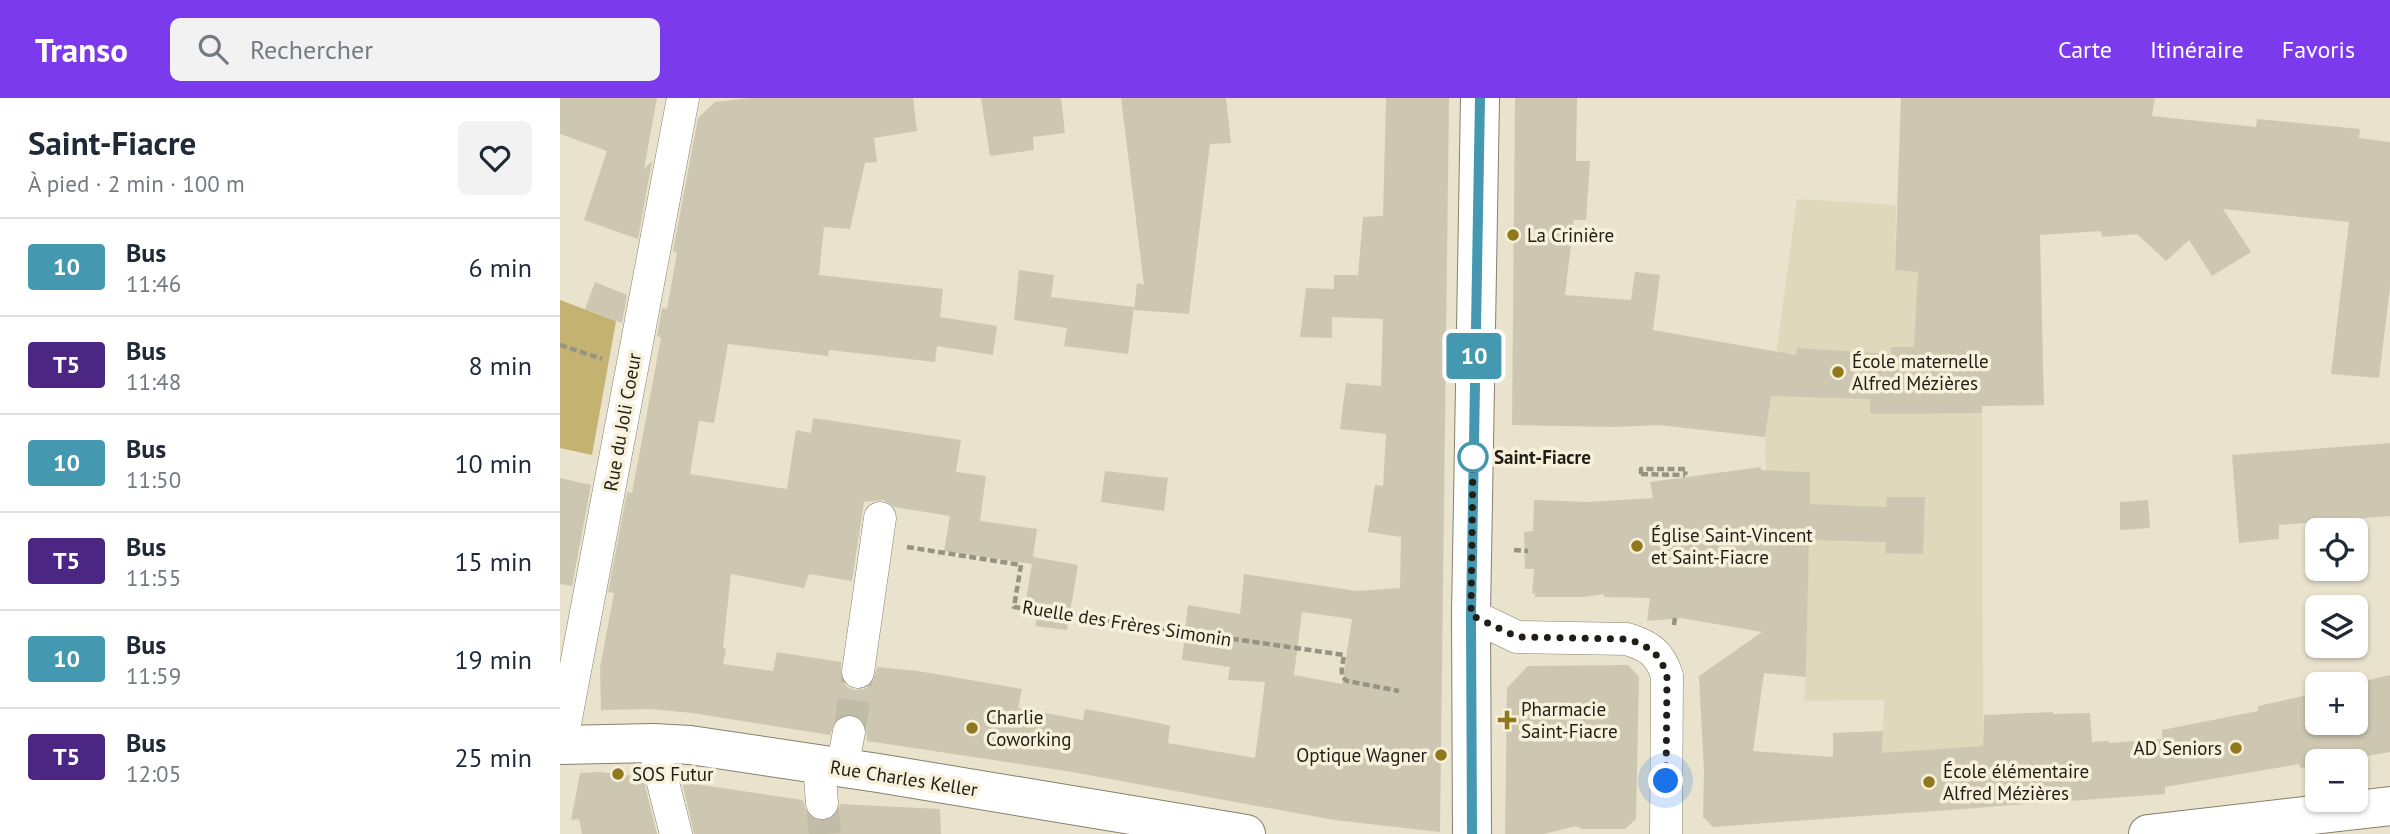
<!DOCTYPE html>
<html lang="fr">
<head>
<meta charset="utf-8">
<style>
	body { margin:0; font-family:"PT Sans",sans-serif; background:#f2f2f3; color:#1f2937; height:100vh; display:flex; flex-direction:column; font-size:26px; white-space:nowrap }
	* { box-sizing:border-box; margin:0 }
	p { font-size:23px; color:#747a83 }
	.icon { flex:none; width:38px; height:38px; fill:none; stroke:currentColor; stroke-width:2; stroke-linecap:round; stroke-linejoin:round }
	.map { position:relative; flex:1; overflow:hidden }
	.panel { display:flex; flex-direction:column; background:#fff; width:560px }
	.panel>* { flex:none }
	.badge { padding:0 14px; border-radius:5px; font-size:24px; line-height:46px }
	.buttons { position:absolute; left:1745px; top:420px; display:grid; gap:14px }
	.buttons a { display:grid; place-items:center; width:63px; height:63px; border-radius:10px; background:#fff; box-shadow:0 2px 5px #0004; font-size:35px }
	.you { position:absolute; width:35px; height:35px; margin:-18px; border:5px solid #fff; border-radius:50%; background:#1a73e8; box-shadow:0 0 0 10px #1a73e833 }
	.map>.badge { position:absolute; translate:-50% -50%; box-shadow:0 0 0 4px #fff }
	.round { display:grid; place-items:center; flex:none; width:74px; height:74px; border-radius:10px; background:#f2f2f3 }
	.overview { display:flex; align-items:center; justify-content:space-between; height:119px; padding:0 28px }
	h1 { font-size:33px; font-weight:600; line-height:52px }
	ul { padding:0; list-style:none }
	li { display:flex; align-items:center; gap:21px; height:98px; padding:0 28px; border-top:2px solid #e0e1e3 }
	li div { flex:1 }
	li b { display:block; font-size:26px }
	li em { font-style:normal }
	li .badge { min-width:77px; font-weight:700; text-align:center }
	header { display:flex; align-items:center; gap:42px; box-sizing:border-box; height:98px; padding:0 35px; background:#7c3aed; color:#fff }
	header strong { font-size:33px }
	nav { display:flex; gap:38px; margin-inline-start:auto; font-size:24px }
	.search { width:490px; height:63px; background:#f2f2f3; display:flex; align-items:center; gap:18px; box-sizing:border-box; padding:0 24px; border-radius:10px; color:#747a83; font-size:26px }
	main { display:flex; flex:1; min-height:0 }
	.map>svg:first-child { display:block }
	.built { fill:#e0d8bb }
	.green { fill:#c4b271 }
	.building { fill:#cdc7b2; fill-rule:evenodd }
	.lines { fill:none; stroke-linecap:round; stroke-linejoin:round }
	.minor-tunnel { stroke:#c1bca8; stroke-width:32; stroke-dasharray:32 16; stroke-linecap:butt }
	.minor-casing { stroke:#86806c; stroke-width:33 }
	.major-casing { stroke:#86806c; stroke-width:40 }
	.path { stroke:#979383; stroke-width:4.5; stroke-dasharray:7 3.5; stroke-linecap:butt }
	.minor { stroke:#fff; stroke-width:32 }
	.major { stroke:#fff; stroke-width:38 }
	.line-casing { stroke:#fff; stroke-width:16 }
	.line { stroke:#4499b1; stroke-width:10 }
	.walk { stroke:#201e16; stroke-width:7; stroke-dasharray:0 12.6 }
	.poi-dot { fill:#8f781e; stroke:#f7f0da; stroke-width:2.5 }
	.stop-dot { fill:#fff; stroke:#4499b1; stroke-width:3.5 }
	.labels { text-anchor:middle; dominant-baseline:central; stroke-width:7; stroke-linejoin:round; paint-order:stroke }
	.poi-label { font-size:19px; fill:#201e16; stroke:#f7f0da; text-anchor:start }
	.street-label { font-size:19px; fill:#201e16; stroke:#f7f0da }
	.stop-label { font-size:19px; font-weight:bold; fill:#201e16; stroke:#f7f0da; text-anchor:start }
</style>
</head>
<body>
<header>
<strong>Transo</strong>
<div class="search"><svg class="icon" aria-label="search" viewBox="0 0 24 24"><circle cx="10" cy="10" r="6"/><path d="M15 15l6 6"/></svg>Rechercher</div>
<nav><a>Carte</a><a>Itinéraire</a><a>Favoris</a></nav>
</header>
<main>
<section class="panel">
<div class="overview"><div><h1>Saint-Fiacre</h1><p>À pied · 2 min · 100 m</p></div><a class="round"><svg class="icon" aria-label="heart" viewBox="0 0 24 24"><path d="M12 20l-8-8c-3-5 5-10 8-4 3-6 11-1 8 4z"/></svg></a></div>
<ul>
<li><span class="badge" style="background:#4499b1;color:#fff">10</span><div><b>Bus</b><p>11:46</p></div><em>6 min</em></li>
<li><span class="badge" style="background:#4b2783;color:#fff">T5</span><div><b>Bus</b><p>11:48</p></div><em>8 min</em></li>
<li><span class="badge" style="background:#4499b1;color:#fff">10</span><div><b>Bus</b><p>11:50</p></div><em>10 min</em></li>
<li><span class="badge" style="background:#4b2783;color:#fff">T5</span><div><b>Bus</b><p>11:55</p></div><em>15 min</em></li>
<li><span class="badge" style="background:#4499b1;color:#fff">10</span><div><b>Bus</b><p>11:59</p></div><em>19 min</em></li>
<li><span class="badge" style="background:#4b2783;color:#fff">T5</span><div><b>Bus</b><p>12:05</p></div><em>25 min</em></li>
</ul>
</section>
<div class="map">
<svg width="1830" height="736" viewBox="0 0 1830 736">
	<rect width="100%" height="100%" fill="#e9e3cd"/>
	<path class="built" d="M1237,101L1336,107L1335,171L1390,175L1422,260L1423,648L1425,710L1322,717L1320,661H1322L1324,602L1244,603L1246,579L1250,374L1206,372L1205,340Z"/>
	<path class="green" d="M0,202L56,223L32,357L0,350Z"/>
	<path class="building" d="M0,0H97L84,71L92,63L78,141L24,122L47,53L0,36Z
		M191,0H353L357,33L314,40L317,64L305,65L290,131L264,129L259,177L383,191L380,219L437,228L433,257L377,248L375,264L269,252L268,258L168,246L154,325L139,323L130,376L227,391L236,332L251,335L253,320L401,342L396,374L426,378L420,423L477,431L472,466L384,453L390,418L334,409L323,402L304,404L292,483L249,476L244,490L171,476L163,550L166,551L163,566L213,573L217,554L281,564V581L287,589L295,592L304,591L312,586L317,569L358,573L462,591L458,610L523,622L525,611L599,625L610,628L608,645L695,660L705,584L668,582L670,569L622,562L628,507L680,516L684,476L797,493L840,490L841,439L808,434L815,387L823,388L826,336L780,331L786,285L821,288L823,221L772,219V240L740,239L746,190L774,191V177H798L803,119L823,118L826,0H889L880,734L774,722L512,674L307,643L306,627L300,620L292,616L282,617L276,621L270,637L132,615L91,611L41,612L40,570L54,495L48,494L67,394L72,395L101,240L97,238L102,210L107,211L117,155L113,153L138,20L155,4ZM742,514L792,521L782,586L734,577Z
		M421,0H501L505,35L473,39L474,52L430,58Z
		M561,0H666L671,45L650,46L629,216L574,212L577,185L584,187Z
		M955,0H1017L1016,63H1030L1026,122H1014L1005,197L1071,202L1075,174L1100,177L1093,232L1236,257L1237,250L1331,256V249H1354L1358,174L1335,172L1341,0H1595L1592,18L1696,29L1697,21L1800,31L1799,40L1830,44V189L1819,280L1771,276L1789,124L1663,111L1691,154L1652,178L1629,142L1606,163L1577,136L1542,139L1541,133L1480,137L1484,307L1422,308V315L1315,316L1310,314V301L1211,298L1205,339L1099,327L1055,329L952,327Z
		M459,172L494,177L491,199L574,209L568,256L504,248L507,230L454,222Z
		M35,184L67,197L62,225L25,211Z
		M1830,345V418L1719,427V441L1679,445L1672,357Z
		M1201,369V372L1250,374V406L1326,409L1327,399H1365L1363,456L1325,455L1326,444L1249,442L1246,579L1204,575L1193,653L1273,659V635L1323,633L1322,655L1423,648L1424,617L1493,614V616L1530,615L1532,644L1549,643V645L1602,641V632L1698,613V608L1757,595V625H1796V586H1792L1830,577V654L1779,663H1757V667L1740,670L1739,666L1605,689V696L1153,729L1143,719L1144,674L1139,578L1202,534L1121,520L1087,523L1090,500L1044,499V496L1023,499H975V495L972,496L974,471H965L964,434L973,433L974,402L1027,404L1093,400L1090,384Z
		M545,373L608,380L604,413L541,404Z
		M0,380L31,387L12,488L0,486Z
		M1588,402L1590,430L1560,432V404Z
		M473,459L518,467L507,532L475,528L479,510L465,508Z
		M1068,567L1079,579L1076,721L1065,731H1022L1016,728L984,736H945L947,590L968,568Z
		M39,674L83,679L97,736H22L19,721L11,722L20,675Z
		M122,684L243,702L247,716L255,722L263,723L273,720L278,714L280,706L380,711L381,736H134Z"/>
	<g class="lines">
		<path class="minor-tunnel" d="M289,634L298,574
			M262,705L265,736"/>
		<g class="minor-casing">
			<path id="minor" d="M911,517L957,539L1067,541C1089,548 1100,555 1107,578L1106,736
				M298,574L320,420
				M93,645L116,736
				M1,647L123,0
				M259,666L262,705
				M282,670L289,634"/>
		</g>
		<g class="major-casing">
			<path id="major" d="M0,647L93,645L130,647L318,675L686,736
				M912,736L911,517L920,0
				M1588,736L1830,708"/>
		</g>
		<path class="path" d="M0,247L42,261
			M1081,376V371H1126L1125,377
			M1081,376L1125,377
			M347,449L461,467L454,509L784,557C783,566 778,577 787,583L839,593
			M954,452L968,453
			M1114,527L1115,519"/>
		<use href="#minor" class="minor"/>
		<use href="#major" class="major"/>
	</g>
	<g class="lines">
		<g class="line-casing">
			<path id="line" d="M912,736L911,517L920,0"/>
		</g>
		<use href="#line" class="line"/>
		<path class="walk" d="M913,359L911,517L957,539L1067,541C1089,548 1100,555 1107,578L1106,683"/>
	</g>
	<g class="poi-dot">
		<circle cx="953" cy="137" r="7"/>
		<circle cx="1278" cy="274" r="7"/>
		<circle cx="1077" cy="448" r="7"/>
		<path d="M943.5 611.5h7v7h7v7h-7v7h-7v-7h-7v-7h7z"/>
		<circle cx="412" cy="630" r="7"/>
		<circle cx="1676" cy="650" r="7"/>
		<circle cx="881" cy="657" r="7"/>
		<circle cx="58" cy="676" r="7"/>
		<circle cx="1369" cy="684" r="7"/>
	</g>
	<circle class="stop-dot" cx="913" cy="359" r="14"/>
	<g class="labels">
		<g class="poi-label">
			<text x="967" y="137">La Crinière</text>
			<text x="1292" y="263">École maternelle<tspan x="1292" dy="22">Alfred Mézières</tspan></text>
			<text x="1091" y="437">Église Saint-Vincent<tspan x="1091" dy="22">et Saint-Fiacre</tspan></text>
			<text x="961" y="611">Pharmacie<tspan x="961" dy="22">Saint-Fiacre</tspan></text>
			<text x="426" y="619">Charlie<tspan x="426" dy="22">Coworking</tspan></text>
			<text x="1662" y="650" text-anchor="end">AD Seniors</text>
			<text x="867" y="657" text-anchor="end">Optique Wagner</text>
			<text x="1383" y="673">École élémentaire<tspan x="1383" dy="22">Alfred Mézières</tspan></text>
			<text x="72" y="676">SOS Futur</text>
		</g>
		<g class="street-label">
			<text transform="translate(62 324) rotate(-80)">Rue du Joli Coeur</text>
			<text transform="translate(567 525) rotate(9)">Ruelle des Frères Simonin</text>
			<text transform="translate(344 680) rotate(9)">Rue Charles Keller</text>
		</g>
		<g class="stop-label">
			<text x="934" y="359">Saint-Fiacre</text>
		</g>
	</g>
</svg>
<div class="buttons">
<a><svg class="icon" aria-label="locate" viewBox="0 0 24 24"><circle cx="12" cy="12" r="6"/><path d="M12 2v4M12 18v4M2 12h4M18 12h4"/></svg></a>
<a><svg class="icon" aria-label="layers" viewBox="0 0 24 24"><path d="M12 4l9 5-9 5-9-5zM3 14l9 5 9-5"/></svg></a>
<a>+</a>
<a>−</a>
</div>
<div class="you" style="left:1106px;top:683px"></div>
<b class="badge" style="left:914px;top:258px;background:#4499b1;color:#fff">10</b>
</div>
</main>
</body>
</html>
